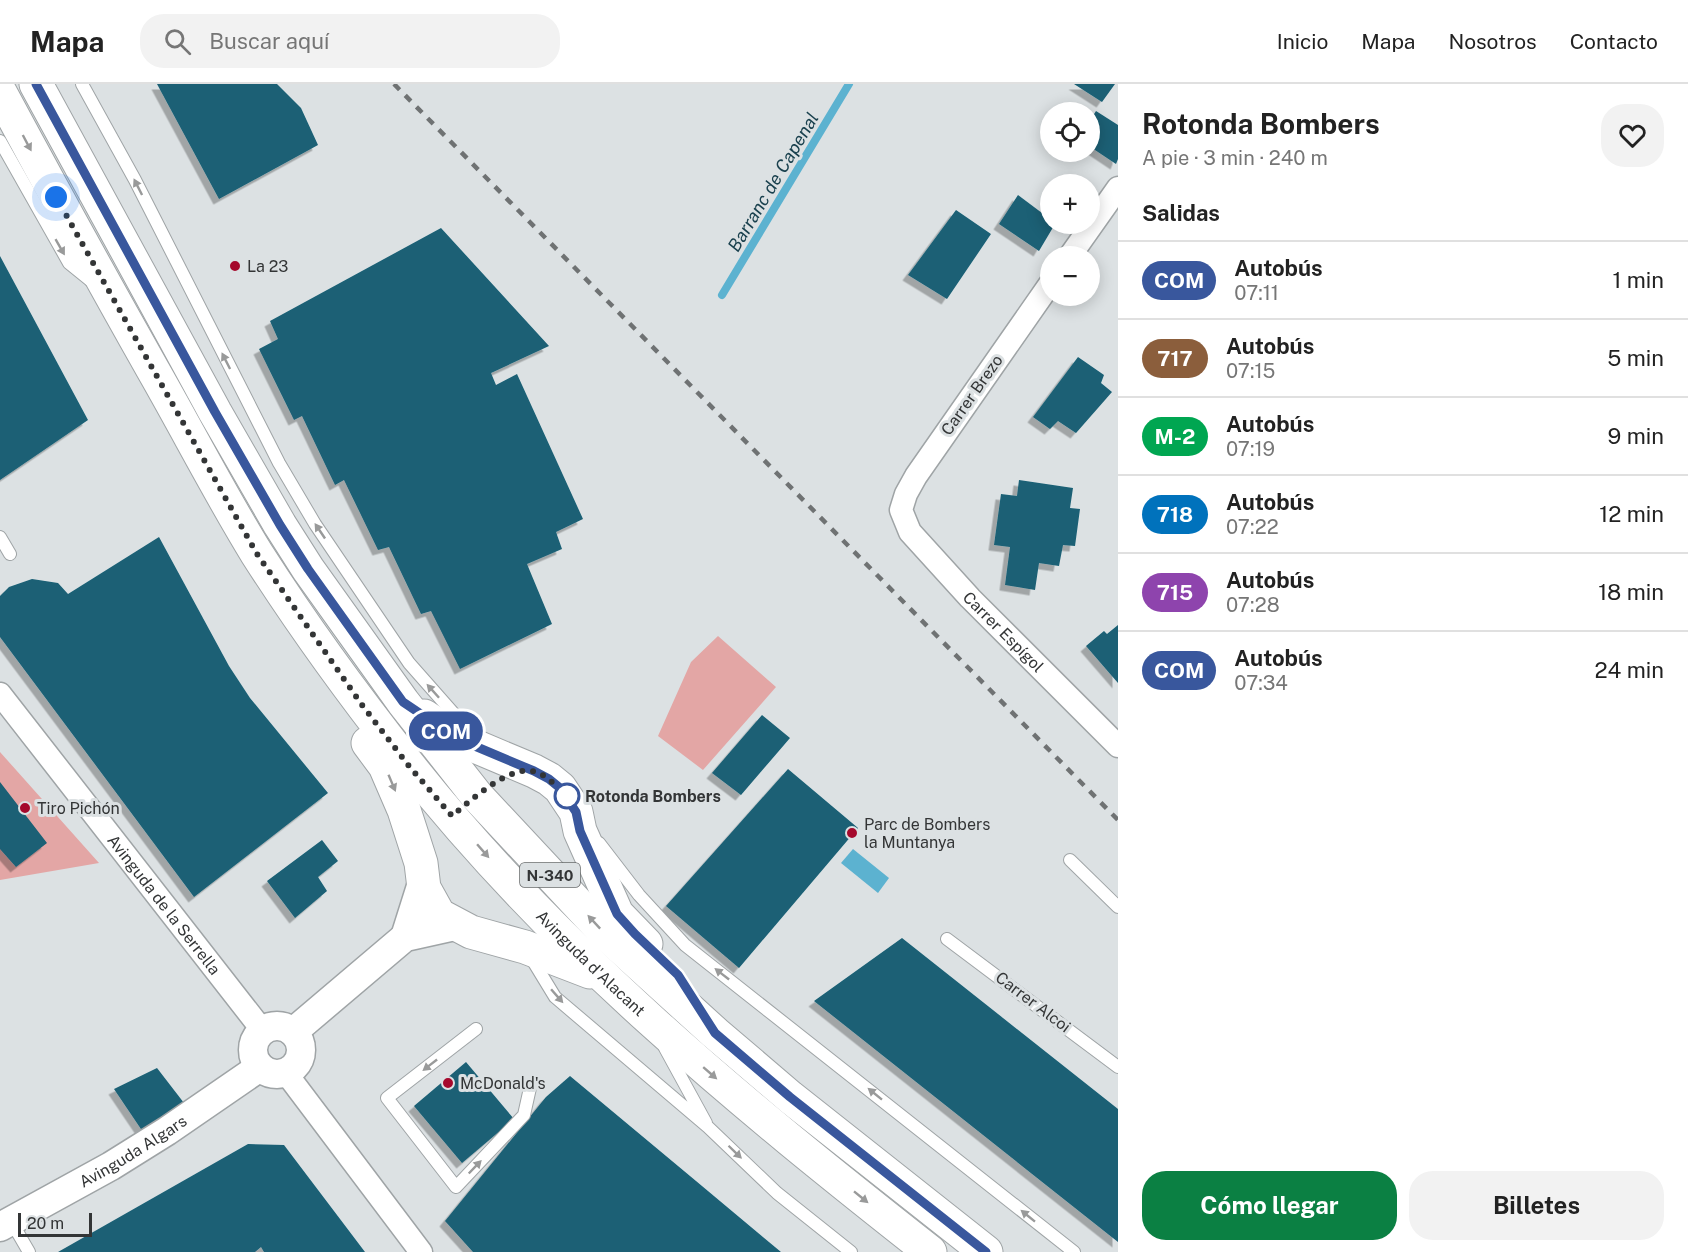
<!DOCTYPE html>
<html lang="es">
<head>
<meta charset="utf-8">
<style>
	body { margin:0; font-family:"Public Sans",sans-serif; background:#f2f2f2; color:#222; height:100vh; display:flex; flex-direction:column; font-size:22px; white-space:nowrap }
	* { box-sizing:border-box; margin:0 }
	p { font-size:20px; color:#767676 }
	.icon { flex:none; width:33px; height:33px; fill:none; stroke:currentColor; stroke-width:2; stroke-linecap:round; stroke-linejoin:round }
	.map { position:relative; flex:1; overflow:hidden }
	.drawer { display:flex; flex-direction:column; background:#fff; width:570px }
	.drawer>* { flex:none }
	.badge { padding:0 12px; border-radius:20px; font-size:21px; line-height:39px }
	.controls { position:absolute; left:1040px; top:18px; display:grid; gap:12px }
	.controls a { display:grid; place-items:center; width:60px; height:60px; border-radius:50%; background:#fff; box-shadow:0 3px 15px #0003; font-size:30px }
	.scale { position:absolute; left:18px; bottom:15px; width:74px; box-sizing:border-box; padding-left:6px; border:3px solid #333536; border-top:0; font-size:16px; line-height:21px; white-space:nowrap; color:#333536; -webkit-text-stroke:4px #dce1e3; paint-order:stroke }
	.you { position:absolute; width:30px; height:30px; margin:-15px; border:4px solid #fff; border-radius:50%; background:#1a73e8; box-shadow:0 0 0 9px #1a73e833 }
	.map>.badge { position:absolute; translate:-50% -50%; box-shadow:0 0 0 3px #fff }
	h2 { padding:0 24px; font-size:22px; line-height:54px }
	.round { display:grid; place-items:center; flex:none; width:63px; height:63px; border-radius:24px; background:#f2f2f2 }
	.head { display:flex; align-items:center; justify-content:space-between; height:102px; padding:0 24px }
	h1 { font-size:28px; font-weight:700; line-height:45px }
	.cta { display:flex; gap:12px; margin-top:auto; padding:12px 24px }
	.cta a { flex:1; height:69px; border-radius:24px; background:#0b8043; color:#fff; font-size:24px; font-weight:700; line-height:69px; text-align:center }
	.cta a+a { background:#f2f2f2; color:#222 }
	ul { padding:0; list-style:none }
	li { display:flex; align-items:center; gap:18px; height:78px; padding:0 24px; border-top:2px solid #e0e0e0 }
	li div { flex:1 }
	li b { display:block; font-size:22px }
	li em { font-style:normal }
	li .badge { min-width:66px; font-weight:700; text-align:center }
	header { display:flex; align-items:center; gap:36px; box-sizing:border-box; height:84px; padding:0 30px; background:#fff; border-bottom:2px solid #e0e0e0 }
	header strong { font-size:28px }
	nav { display:flex; gap:33px; margin-inline-start:auto; font-size:21px }
	.search { width:420px; height:54px; background:#f2f2f2; display:flex; align-items:center; gap:15px; box-sizing:border-box; padding:0 21px; border-radius:24px; color:#767676; font-size:22px }
	main { display:flex; flex:1; min-height:0 }
	.map>svg:first-child { display:block }
	.green { fill:#e3a6a5 }
	.water { fill:#5cb2d0 }
	.lines { fill:none; stroke-linecap:round; stroke-linejoin:round }
	.stream { stroke:#5cb2d0; stroke-width:8 }
	.building { fill:#1a6075; filter:url(#shadow) }
	.service-casing { stroke:#9fa4a6; stroke-width:14 }
	.minor-casing { stroke:#9fa4a6; stroke-width:25 }
	.tertiary-casing { stroke:#9fa4a6; stroke-width:31 }
	.primary-casing { stroke:#9fa4a6; stroke-width:35 }
	.service { stroke:#fff; stroke-width:12 }
	.minor { stroke:#fff; stroke-width:22 }
	.tertiary { stroke:#fff; stroke-width:28 }
	.primary { stroke:#fff; stroke-width:33 }
	.rail { stroke:#6f7273; stroke-width:4.5; stroke-dasharray:8 8; stroke-linecap:butt }
	.oneway { fill:#999a9a }
	.line-casing { stroke:#fff; stroke-width:14 }
	.line { stroke:#39579d; stroke-width:9 }
	.walk { stroke:#333536; stroke-width:6; stroke-dasharray:0 10.8 }
	.poi-dot { fill:#a5092c; stroke:#dce1e3; stroke-width:2 }
	.stop-dot { fill:#fff; stroke:#39579d; stroke-width:3 }
	.labels { text-anchor:middle; dominant-baseline:central; stroke-width:6; stroke-linejoin:round; paint-order:stroke }
	.shield { fill:#dce1e3; stroke:#66696a; stroke-width:1.5 }
	.shield-label { font-size:15px; font-weight:bold; fill:#333536 }
	.poi-label { font-size:16px; fill:#333536; stroke:#dce1e3; text-anchor:start }
	.street-label { font-size:16px; fill:#333536; stroke:#dce1e3 }
	.stop-label { font-size:16px; font-weight:bold; fill:#333536; stroke:#dce1e3; text-anchor:start }
	.water-label { font-size:18px; font-style:italic; fill:#1a414e; stroke:#dce1e3 }
</style>
</head>
<body>
<header>
<strong>Mapa</strong>
<div class="search"><svg class="icon" aria-label="search" viewBox="0 0 24 24"><circle cx="10" cy="10" r="6"/><path d="M15 15l6 6"/></svg>Buscar aquí</div>
<nav><a>Inicio</a><a>Mapa</a><a>Nosotros</a><a>Contacto</a></nav>
</header>
<main>
<div class="map">
<svg width="1118" height="1168" viewBox="0 0 1118 1168">
	<defs>
		<filter id="shadow"><feDropShadow dx="-5.5" dy="5.5" stdDeviation="0" flood-color="#0004"/></filter>
	</defs>
	<rect width="100%" height="100%" fill="#dce1e3"/>
	<path class="green" d="M718,552L776,603L703,686L658,652L691,578Z
		M0,668L99,779L0,796Z"/>
	<path class="water" d="M853,765L889,794L878,809L841,779Z"/>
	<g class="lines">
		<path class="stream" d="M722,211L849,0"/>
	</g>
	<path class="building" d="M157,0H277L301,24L318,61L219,115Z
		M1074,0H1115L1102,18Z
		M1096,27L1118,41V75L1116,80L1089,62V38Z
		M1018,111L1050,135V140H1055L1039,167L999,140Z
		M956,126L991,150L947,215L908,191Z
		M441,144L549,262L491,289L496,301L517,290L583,435L556,448L562,465L527,480L552,540L460,585L431,527L421,530L389,463L378,466L344,396L335,401L302,332L294,336L259,265L278,255L270,237Z
		M0,172L88,336L0,396Z
		M1078,273L1104,291L1101,299L1112,308L1076,349L1058,337L1050,345L1033,333Z
		M1019,396L1073,404L1070,424L1080,425L1075,462L1063,461L1059,482L1039,479L1035,506L1005,501L1010,463L994,461L1001,410L1017,412Z
		M159,453L229,582L250,614L328,709L194,813L0,553V512L9,503L32,495L58,499L68,510Z
		M1118,541V599L1086,562L1104,547L1107,550Z
		M762,631L790,654L741,711L712,689Z
		M788,685L858,744L739,884L666,822Z
		M0,698L47,759L16,783L0,765Z
		M322,756L338,777L318,793L327,807L295,834L267,797Z
		M902,854L1118,1025V1158L814,917Z
		M466,978L514,1035L462,1079L414,1022Z
		M157,984L184,1019L143,1048L114,1005Z
		M570,992L696,1097L781,1168H473L445,1137L546,1013Z
		M248,1060L284,1061L365,1168H264L261,1163L255,1168H58Z"/>
	<g class="lines">
		<g class="service-casing">
			<path id="service" d="M82,0L135,96L279,379L315,440L409,579L469,647
				M0,57L69,179L90,196
				M0,453L10,470
				M599,759L639,811L685,861L1074,1168
				M1070,776L1118,823
				M947,855L1118,983
				M530,872L555,913L708,1043L777,1109L851,1168
				M476,945L387,1014L456,1103L524,1031L530,1004
				M665,964L706,1039
				M11,1137L29,1168"/>
		</g>
		<g class="minor-casing">
			<g id="minor">
				<path d="M1070,172L1118,104"/>
				<path id="s1" d="M1050,200L916,392L906,410L901,426L910,448L970,514L1118,662"/>
				<path id="s2" d="M0,610L263,947"/>
				<path d="M286,989L421,1168"/>
			</g>
		</g>
		<g class="tertiary-casing">
			<g id="tertiary">
				<path d="M405,853L423,796"/>
				<circle cx="277" cy="966" r="24"/>
				<path d="M293,948L405,853L459,841"/>
				<path id="s3" d="M0,1143L111,1082L167,1047L260,983"/>
			</g>
		</g>
		<g class="primary-casing">
			<g id="primary">
				<path d="M36,0L215,328L280,441L308,485L403,618L477,712L605,849L715,949L790,1013L986,1168"/>
				<path id="s4" d="M0,8C50,101 101,194 153,286C188,347 220,410 257,470C303,542 354,612 407,679C556,868 742,1020 930,1168"/>
				<path d="M424,632L458,655L534,687L549,695L560,704L576,728L580,747L617,830L646,860"/>
				<path d="M368,659L385,682L404,726L421,779L424,804L439,831L471,848L525,863L590,888"/>
			</g>
		</g>
		<use href="#service" class="service"/>
		<use href="#minor" class="minor"/>
		<use href="#tertiary" class="tertiary"/>
		<use href="#primary" class="primary"/>
		<path class="rail" d="M394,0L1118,736"/>
	</g>
	<defs><path id="oneway-solid" d="M-6-.8H1V-3.2L6.5 0L1 3.2V.8H-6Z" transform="scale(1.5)"/></defs>
	<g class="oneway">
		<use href="#oneway-solid" transform="translate(27 59) rotate(62)"/>
		<use href="#oneway-solid" transform="translate(138 103) rotate(-117)"/>
		<use href="#oneway-solid" transform="translate(60 163) rotate(60)"/>
		<use href="#oneway-solid" transform="translate(226 277) rotate(-117)"/>
		<use href="#oneway-solid" transform="translate(320 447) rotate(-124)"/>
		<use href="#oneway-solid" transform="translate(433 607) rotate(-132)"/>
		<use href="#oneway-solid" transform="translate(392 699) rotate(67)"/>
		<use href="#oneway-solid" transform="translate(483 767) rotate(49)"/>
		<use href="#oneway-solid" transform="translate(594 838) rotate(-133)"/>
		<use href="#oneway-solid" transform="translate(722 890) rotate(-142)"/>
		<use href="#oneway-solid" transform="translate(557 912) rotate(49)"/>
		<use href="#oneway-solid" transform="translate(430 981) rotate(142)"/>
		<use href="#oneway-solid" transform="translate(710 989) rotate(41)"/>
		<use href="#oneway-solid" transform="translate(875 1010) rotate(-141)"/>
		<use href="#oneway-solid" transform="translate(735 1068) rotate(44)"/>
		<use href="#oneway-solid" transform="translate(475 1083) rotate(-46)"/>
		<use href="#oneway-solid" transform="translate(861 1113) rotate(39)"/>
		<use href="#oneway-solid" transform="translate(1028 1132) rotate(-141)"/>
	</g>
	<g class="lines">
		<g class="line-casing">
			<path id="line" d="M36,0L215,328L280,441L308,485L403,618L458,655L534,687L549,695L560,704L576,728L580,747L617,830L635,850L678,891L715,949L790,1013L986,1168"/>
		</g>
		<use href="#line" class="line"/>
		<path class="walk" d="M56,113L257,470L362,621L409,682L452,732C470,717 511,679 536,688C549,692 560,707 567,712"/>
	</g>
	<g class="poi-dot">
		<circle cx="235" cy="182" r="6"/>
		<circle cx="25" cy="724" r="6"/>
		<circle cx="852" cy="749" r="6"/>
		<circle cx="448" cy="999" r="6"/>
	</g>
	<circle class="stop-dot" cx="567" cy="712" r="12"/>
	<g class="labels">
		<rect class="shield" x="520" y="779" width="60" height="24" rx="4.5"/>
		<g class="shield-label">
			<text x="550" y="791">N-340</text>
		</g>
		<g class="poi-label">
			<text x="247" y="182">La 23</text>
			<text x="37" y="724">Tiro Pichón</text>
			<text x="864" y="740">Parc de Bombers<tspan x="864" dy="18">la Muntanya</tspan></text>
			<text x="460" y="999">McDonald's</text>
		</g>
		<g class="street-label">
			<text transform="translate(972 311) rotate(-55)">Carrer Brezo</text>
			<text stroke="none"><textPath href="#s1" startOffset="432">Carrer Espígol</textPath></text>
			<text stroke="none"><textPath href="#s2" startOffset="267">Avinguda de la Serrella</textPath></text>
			<text stroke="none"><textPath href="#s4" startOffset="1058">Avinguda d'Alacant</textPath></text>
			<text transform="translate(1033 918) rotate(37)">Carrer Alcoi</text>
			<text stroke="none"><textPath href="#s3" startOffset="153">Avinguda Algars</textPath></text>
		</g>
		<g class="stop-label">
			<text x="585" y="712">Rotonda Bombers</text>
		</g>
		<g class="water-label">
			<text transform="translate(773 98) rotate(-59)">Barranc de Capenal</text>
		</g>
	</g>
</svg>
<div class="controls">
<a><svg class="icon" aria-label="locate" viewBox="0 0 24 24"><circle cx="12" cy="12" r="6"/><path d="M12 2v4M12 18v4M2 12h4M18 12h4"/></svg></a>
<a>+</a>
<a>−</a>
</div>
<div class="scale">20 m</div>
<div class="you" style="left:56px;top:113px"></div>
<b class="badge" style="left:446px;top:647px;background:#39579d;color:#fff">COM</b>
</div>
<section class="drawer">
<div class="head"><div><h1>Rotonda Bombers</h1><p>A pie · 3 min · 240 m</p></div><a class="round"><svg class="icon" aria-label="heart" viewBox="0 0 24 24"><path d="M12 20l-8-8c-3-5 5-10 8-4 3-6 11-1 8 4z"/></svg></a></div>
<h2>Salidas</h2>
<ul>
<li><span class="badge" style="background:#39579d;color:#fff">COM</span><div><b>Autobús</b><p>07:11</p></div><em>1 min</em></li>
<li><span class="badge" style="background:#8b5e3c;color:#fff">717</span><div><b>Autobús</b><p>07:15</p></div><em>5 min</em></li>
<li><span class="badge" style="background:#00a651;color:#fff">M-2</span><div><b>Autobús</b><p>07:19</p></div><em>9 min</em></li>
<li><span class="badge" style="background:#0072bc;color:#fff">718</span><div><b>Autobús</b><p>07:22</p></div><em>12 min</em></li>
<li><span class="badge" style="background:#8e44ad;color:#fff">715</span><div><b>Autobús</b><p>07:28</p></div><em>18 min</em></li>
<li><span class="badge" style="background:#39579d;color:#fff">COM</span><div><b>Autobús</b><p>07:34</p></div><em>24 min</em></li>
</ul>
<div class="cta"><a>Cómo llegar</a><a>Billetes</a></div>
</section>
</main>
</body>
</html>
